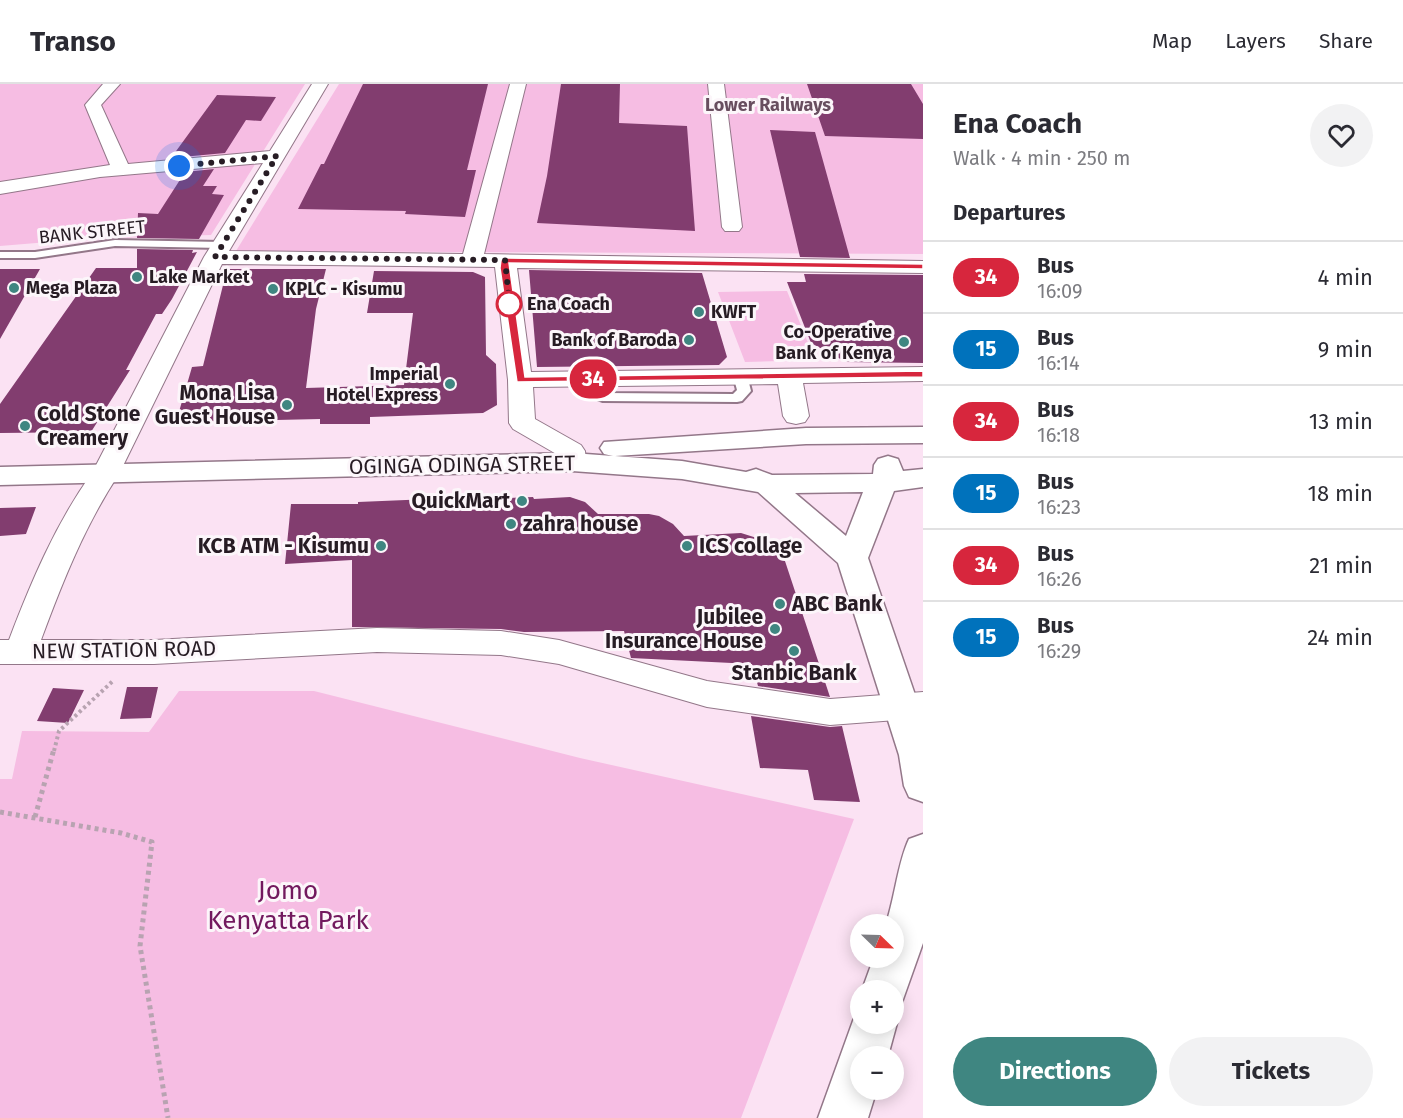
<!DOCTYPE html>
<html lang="en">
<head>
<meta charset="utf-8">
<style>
	body { margin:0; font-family:"Fira Sans",sans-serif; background:#f2f2f3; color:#2b2b33; height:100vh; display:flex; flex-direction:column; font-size:22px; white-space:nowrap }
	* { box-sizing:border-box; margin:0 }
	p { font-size:20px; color:#7c7c81 }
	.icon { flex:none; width:33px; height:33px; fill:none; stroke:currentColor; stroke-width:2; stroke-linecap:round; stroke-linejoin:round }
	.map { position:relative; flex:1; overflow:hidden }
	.details { display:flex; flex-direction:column; background:#fff; width:480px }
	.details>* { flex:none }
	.badge { padding:0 12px; border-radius:20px; font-size:21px; line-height:39px }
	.needle { width:39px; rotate:113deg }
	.buttons { position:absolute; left:850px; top:830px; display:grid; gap:12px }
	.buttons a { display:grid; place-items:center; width:54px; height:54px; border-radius:50%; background:#fff; box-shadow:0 3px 15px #0003; font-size:30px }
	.you { position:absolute; width:30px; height:30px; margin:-15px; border:4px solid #fff; border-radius:50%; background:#1a73e8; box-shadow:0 0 0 9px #1a73e833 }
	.map>.badge { position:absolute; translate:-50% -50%; box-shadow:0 0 0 3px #fff }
	h2 { padding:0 30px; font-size:22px; line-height:54px }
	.round { display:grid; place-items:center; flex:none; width:63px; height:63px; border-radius:32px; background:#f2f2f3 }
	.overview { display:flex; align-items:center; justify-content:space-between; height:102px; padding:0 30px }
	h1 { font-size:28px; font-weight:700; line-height:45px }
	.primary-button { display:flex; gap:12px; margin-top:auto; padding:12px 30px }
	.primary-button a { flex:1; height:69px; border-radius:36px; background:#3f8681; color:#fff; font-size:24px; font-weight:700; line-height:69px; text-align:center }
	.primary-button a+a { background:#f2f2f3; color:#2b2b33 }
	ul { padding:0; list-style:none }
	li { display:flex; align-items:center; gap:18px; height:72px; padding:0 30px; border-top:2px solid #e1e1e2 }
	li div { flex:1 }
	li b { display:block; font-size:22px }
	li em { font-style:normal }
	li .badge { min-width:66px; font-weight:700; text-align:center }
	header { display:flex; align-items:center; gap:36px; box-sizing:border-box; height:84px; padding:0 30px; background:#fff; border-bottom:2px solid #e1e1e2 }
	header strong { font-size:28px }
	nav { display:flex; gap:33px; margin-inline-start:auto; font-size:21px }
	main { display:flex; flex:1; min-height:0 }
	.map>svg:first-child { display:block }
	.green { fill:#f6bde3 }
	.building { fill:#823d6f }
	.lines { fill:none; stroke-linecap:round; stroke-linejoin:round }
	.lane-casing { stroke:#937789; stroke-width:4 }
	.street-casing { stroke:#937789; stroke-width:2 }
	.secondary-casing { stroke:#937789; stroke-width:3 }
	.path-far1 { stroke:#b8a3b1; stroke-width:4; stroke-dasharray:3 3; stroke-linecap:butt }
	.path { stroke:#b8a3b1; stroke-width:5; stroke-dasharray:4 4; stroke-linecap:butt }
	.lane { fill:#fff; fill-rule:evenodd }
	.street { fill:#fff; fill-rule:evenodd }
	.secondary { fill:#fff; fill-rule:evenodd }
	.line { fill:#d7263d; stroke:#fff; stroke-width:1.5 }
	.walk { stroke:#271c24; stroke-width:6; stroke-dasharray:0 10.8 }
	.poi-dot { fill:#3f8681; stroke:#fcf6fa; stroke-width:2 }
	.stop-dot { fill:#fff; stroke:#d7263d; stroke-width:3 }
	.labels { text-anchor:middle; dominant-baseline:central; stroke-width:6; stroke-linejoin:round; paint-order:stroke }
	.far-neighbourhood-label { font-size:18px; font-weight:bold; fill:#684e5f; stroke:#fcf6fa }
	.far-street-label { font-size:18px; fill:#271c24; stroke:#fcf6fa }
	.far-poi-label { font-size:18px; font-weight:bold; fill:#271c24; stroke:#fcf6fa; text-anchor:start }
	.far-stop-label { font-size:18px; font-weight:bold; fill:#271c24; stroke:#fcf6fa; text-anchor:start }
	.poi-label { font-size:21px; font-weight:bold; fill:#271c24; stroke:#fcf6fa; text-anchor:end }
	.street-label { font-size:21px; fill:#271c24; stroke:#fcf6fa }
	.near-park-label { font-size:26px; fill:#72195e; stroke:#fcf6fa }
</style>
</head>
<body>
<header>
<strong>Transo</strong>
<nav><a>Map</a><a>Layers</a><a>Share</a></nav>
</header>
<main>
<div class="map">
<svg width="923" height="1034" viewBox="0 0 923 1034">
	<rect width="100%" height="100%" fill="#fbe2f3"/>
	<path class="green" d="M0,0H305L211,151L85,155L0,162Z
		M339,0H923V170L236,167Z
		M787,207L815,276L745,278L718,208Z
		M179,607H314L580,674L854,735L741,1034H0V695H12L22,647L149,648Z"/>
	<path class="building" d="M363,0H488L467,86H476L465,133L405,130L406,127L298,125L321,80H324Z
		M561,0H620L619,39L687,42L695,147L537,139L547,92Z
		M807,0H911L923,20V55L825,52Z
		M217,11L276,13L261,37L246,36L225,69L171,74Z
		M770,46L815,48L850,174L800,173Z
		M214,85L203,102H217L212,110L224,111L199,155L137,154L138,129L158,130L185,88Z
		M137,165L193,166L192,169L197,168L172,215L162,230H156L126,286H130L91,348L0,349V320L96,184H137Z
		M0,185H40L0,255Z
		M227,185H326L316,225L306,304L404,301L413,229H367L374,187L473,188L485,193L486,271L496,280L497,321L483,329L370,333V340H320V335L176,338L192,283L203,282Z
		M529,186L702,189L727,273L719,281L537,283Z
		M804,190L923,191V279L846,278L811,259L787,198H806Z
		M478,413V415L533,413L534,415L570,413L585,418L598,430H649L659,432L673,440L684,452L741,449L770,458L782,468L830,613L758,602L752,580L631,574L624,547L524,548L501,545L352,543V476L285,480L291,420H358V418Z
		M36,423L26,450L0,452V424Z
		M127,603H158L151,634L120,635Z
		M53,604L84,606L68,639L37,637Z
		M751,632L830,643L842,642L860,718L814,716L808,686L760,684Z"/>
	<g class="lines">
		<g class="lane-casing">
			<path id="lane" d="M115,156L222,158L227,161L222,164L115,162L35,174H0V168H35Z
				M740,287L747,291L751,307L742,317L737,318L603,317L589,312L580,295L587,291L592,292L599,306L605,309L733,310L737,306L733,291Z"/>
		</g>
		<g class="street-casing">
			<path id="street" d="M103,0H120L101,21L128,80L270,67L312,0H328L229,167L463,170L510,0H526L484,170L923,177V189L517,184L531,288L923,283V297L803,299L809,332L805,338L796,340L787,338L783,332L778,300L533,303L535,335L581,361L585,367L586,378L582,384L572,386L562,384L558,378V371L513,345L509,339L508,296L495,183L222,180L119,390C85,441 62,499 41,556H154L377,544L501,547L559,556L707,597L830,615L923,608V634L830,641L707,623L559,580L501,571L377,568L154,580H0V556H9C31,498 56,439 92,389L204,173L263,79L100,93L0,110V98L110,81L85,21Z
				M708,0H724L742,143L739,147H725L722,143Z"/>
		</g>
		<g class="secondary-casing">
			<path id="secondary" d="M923,343V359L806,360L615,372L682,377L746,388L756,385L772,391L873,390L874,381L878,375L888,372L898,375L903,387L923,385V403L894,407L868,474L923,634V718L909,713L904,702L899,671L838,479L758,408L682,395L572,387L0,401V383L572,369L613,372L604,370L600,364L604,358L806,344ZM863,408L846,452L795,409Z
				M923,750V859L901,921L894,924V906H862L874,873H894V840H886C895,813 898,778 909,755Z
				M861,922V939H894V932L897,939L888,972H861V1005H877L868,1034H818L858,923Z"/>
		</g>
		<path class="path-far1" d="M54,667L59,647L114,596"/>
		<path class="path" d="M0,728L121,749L152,758L140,862L168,1034
			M35,733L54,665"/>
		<use href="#lane" class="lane"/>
		<use href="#street" class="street"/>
		<use href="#secondary" class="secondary"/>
	</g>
	<path class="line" d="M505,174L923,180V185L509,179L525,293L923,287V293L517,298L500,184L501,176Z"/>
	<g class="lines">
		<path class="walk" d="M179,82L277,72L215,173L505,176L510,225L509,220"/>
	</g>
	<g class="poi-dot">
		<circle cx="137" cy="193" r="6"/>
		<circle cx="14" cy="204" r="6"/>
		<circle cx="273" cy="205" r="6"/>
		<circle cx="699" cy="228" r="6"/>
		<circle cx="689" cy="256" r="6"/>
		<circle cx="904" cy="258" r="6"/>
		<circle cx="450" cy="300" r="6"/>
		<circle cx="287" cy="321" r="6"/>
		<circle cx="25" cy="342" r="6"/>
		<circle cx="522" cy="417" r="6"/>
		<circle cx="511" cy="440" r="6"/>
		<circle cx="381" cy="462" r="6"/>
		<circle cx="687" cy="462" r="6"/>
		<circle cx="780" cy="520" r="6"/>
		<circle cx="775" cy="545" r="6"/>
		<circle cx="794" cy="567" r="6"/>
	</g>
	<circle class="stop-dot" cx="509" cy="220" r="12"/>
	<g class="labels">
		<g class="far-neighbourhood-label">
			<text x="768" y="21">Lower Railways</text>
		</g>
		<g class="far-street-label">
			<text transform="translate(92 148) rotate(-6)">BANK STREET</text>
		</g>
		<g class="far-poi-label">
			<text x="149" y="193">Lake Market</text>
			<text x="26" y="204">Mega Plaza</text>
			<text x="285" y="205">KPLC - Kisumu</text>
			<text x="711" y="228">KWFT</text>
			<text x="892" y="248" text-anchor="end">Co-Operative<tspan x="892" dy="21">Bank of Kenya</tspan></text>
			<text x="677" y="256" text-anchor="end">Bank of Baroda</text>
			<text x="438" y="290" text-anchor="end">Imperial<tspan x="438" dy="21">Hotel Express</tspan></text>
		</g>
		<g class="far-stop-label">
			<text x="527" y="220">Ena Coach</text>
		</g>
		<g class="poi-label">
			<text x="275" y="309">Mona Lisa<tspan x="275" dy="24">Guest House</tspan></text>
			<text x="37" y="330" text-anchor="start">Cold Stone<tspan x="37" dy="24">Creamery</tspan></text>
			<text x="510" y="417">QuickMart</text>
			<text x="523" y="440" text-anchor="start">zahra house</text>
			<text x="369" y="462">KCB ATM - Kisumu</text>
			<text x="699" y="462" text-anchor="start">ICS collage</text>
			<text x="792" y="520" text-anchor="start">ABC Bank</text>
			<text x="763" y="533">Jubilee<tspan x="763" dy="24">Insurance House</tspan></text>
			<text x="794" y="589" text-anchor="middle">Stanbic Bank</text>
		</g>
		<g class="street-label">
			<text transform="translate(462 381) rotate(-1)">OGINGA ODINGA STREET</text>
			<text transform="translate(124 566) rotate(-1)">NEW STATION ROAD</text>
		</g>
		<g class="near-park-label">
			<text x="288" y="806">Jomo<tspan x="288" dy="30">Kenyatta Park</tspan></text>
		</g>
	</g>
</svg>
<div class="buttons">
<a><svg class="needle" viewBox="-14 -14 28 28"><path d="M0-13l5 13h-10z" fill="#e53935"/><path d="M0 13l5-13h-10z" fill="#7c7c81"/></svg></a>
<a>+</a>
<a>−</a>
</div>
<div class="you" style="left:179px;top:82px"></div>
<b class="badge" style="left:593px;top:295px;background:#d7263d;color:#fff">34</b>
</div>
<section class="details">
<div class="overview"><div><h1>Ena Coach</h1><p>Walk · 4 min · 250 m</p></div><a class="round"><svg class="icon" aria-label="heart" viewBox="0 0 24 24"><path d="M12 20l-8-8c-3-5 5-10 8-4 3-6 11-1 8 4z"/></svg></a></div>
<h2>Departures</h2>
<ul>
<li><span class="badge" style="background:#d7263d;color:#fff">34</span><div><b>Bus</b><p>16:09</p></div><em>4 min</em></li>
<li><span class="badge" style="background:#0072bc;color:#fff">15</span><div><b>Bus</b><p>16:14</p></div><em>9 min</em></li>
<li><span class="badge" style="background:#d7263d;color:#fff">34</span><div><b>Bus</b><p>16:18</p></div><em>13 min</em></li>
<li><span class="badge" style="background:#0072bc;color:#fff">15</span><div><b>Bus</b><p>16:23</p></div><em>18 min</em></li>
<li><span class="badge" style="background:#d7263d;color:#fff">34</span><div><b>Bus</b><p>16:26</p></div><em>21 min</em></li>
<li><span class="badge" style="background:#0072bc;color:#fff">15</span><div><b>Bus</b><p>16:29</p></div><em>24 min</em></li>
</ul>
<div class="primary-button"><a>Directions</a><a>Tickets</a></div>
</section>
</main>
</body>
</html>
